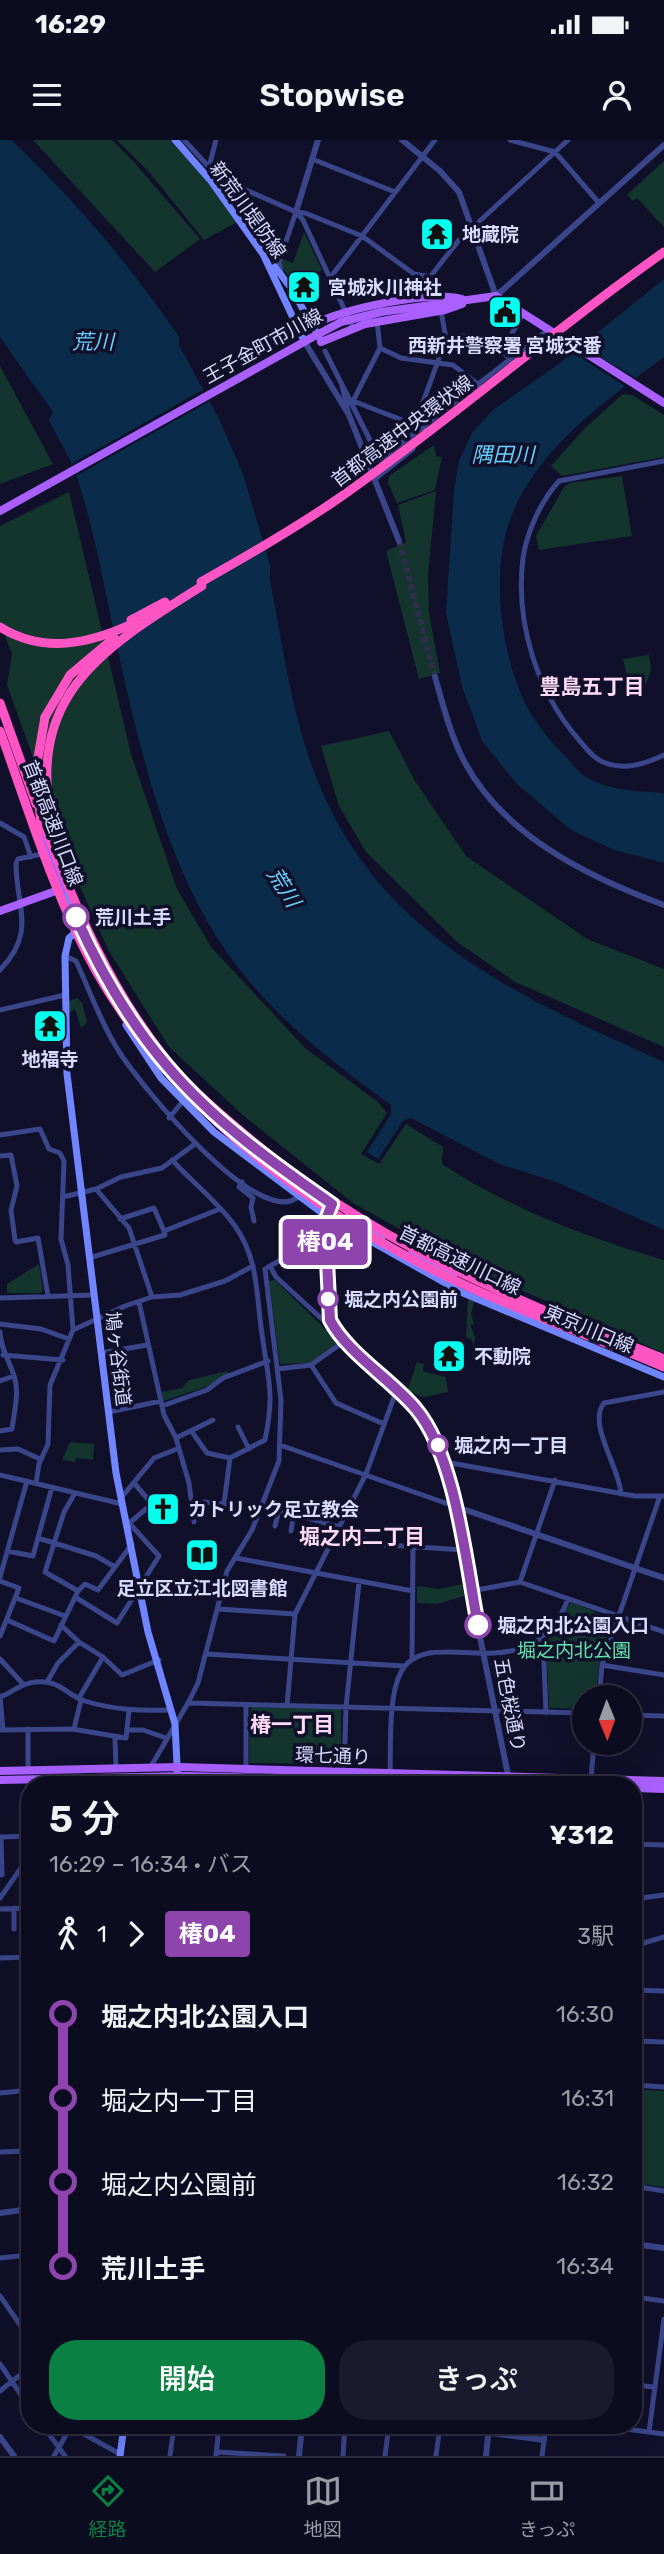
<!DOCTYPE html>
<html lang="ja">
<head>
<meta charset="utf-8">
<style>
	body { margin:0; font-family:Rubik,"Noto Sans JP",sans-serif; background:#1a1a2d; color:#f1f3f6; height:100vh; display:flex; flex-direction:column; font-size:26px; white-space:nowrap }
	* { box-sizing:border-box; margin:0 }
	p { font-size:23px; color:#9a9ba5 }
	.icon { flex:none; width:38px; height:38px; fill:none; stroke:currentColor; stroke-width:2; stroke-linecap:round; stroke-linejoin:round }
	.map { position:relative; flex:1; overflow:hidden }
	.side { position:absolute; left:21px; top:1636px; width:621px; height:658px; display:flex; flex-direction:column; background:#0c0c20; border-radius:28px; box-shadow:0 7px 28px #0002,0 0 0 2px #2c2c3e }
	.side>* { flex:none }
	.badge { padding:0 14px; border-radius:5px; font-size:24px; line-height:46px }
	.needle { width:46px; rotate:179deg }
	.fabs { position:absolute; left:572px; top:1545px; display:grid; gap:14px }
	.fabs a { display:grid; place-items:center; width:70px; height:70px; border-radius:50%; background:#0c0c20; box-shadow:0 7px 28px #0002,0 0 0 2px #2c2c3e; font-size:35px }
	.map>.badge { position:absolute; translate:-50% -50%; box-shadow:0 0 0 4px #fff }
	.legs { display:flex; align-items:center; gap:10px; height:77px; padding:0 28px; font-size:23px }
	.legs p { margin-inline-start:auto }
	.head { display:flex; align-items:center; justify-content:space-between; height:119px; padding:0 28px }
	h1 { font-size:38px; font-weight:600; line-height:52px }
	.cta { display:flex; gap:14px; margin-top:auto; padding:14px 28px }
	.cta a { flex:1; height:80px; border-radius:28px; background:#0b8043; color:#fff; font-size:28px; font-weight:600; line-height:80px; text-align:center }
	.cta a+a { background:#1a1a2d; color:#f1f3f6 }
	ul { padding:0 28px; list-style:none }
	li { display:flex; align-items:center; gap:24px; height:84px; font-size:26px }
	li i { display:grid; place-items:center; width:10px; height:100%; margin:0 9px; background:currentColor }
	li i::after { content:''; width:18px; height:18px; margin:-9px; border:5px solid; border-radius:50%; background:#0c0c20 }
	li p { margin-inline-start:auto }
	li:first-child i { background:linear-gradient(#0000 50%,currentColor 0) }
	li:last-child i { background:linear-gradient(currentColor 50%,#0000 0) }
	.status { display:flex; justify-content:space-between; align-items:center; height:49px; padding:0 35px; background:#0c0c20; direction:ltr }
	.status svg { height:19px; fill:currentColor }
	header { display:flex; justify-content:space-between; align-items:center; height:91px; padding:0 28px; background:#0c0c20; font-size:32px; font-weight:600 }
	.dock { display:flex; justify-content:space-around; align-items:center; height:98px; border-top:2px solid #2c2c3e; background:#0c0c20; font-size:19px; color:#9a9ba5 }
	.dock a { display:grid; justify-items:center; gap:4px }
	.dock .on { color:#0b8043 }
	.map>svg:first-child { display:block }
	.green { fill:#13352e }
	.water { fill:#0a2c4a }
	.pier { fill:#10102a }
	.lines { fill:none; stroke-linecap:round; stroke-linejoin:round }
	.tertiary-tunnel { stroke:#2e2e4a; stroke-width:6; stroke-dasharray:6 3; stroke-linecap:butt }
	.minor { stroke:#3a458a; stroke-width:5 }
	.tertiary { stroke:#3a458a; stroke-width:6 }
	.secondary { stroke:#7085ff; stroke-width:7 }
	.primary { stroke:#a960ff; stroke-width:8 }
	.motorway { stroke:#ff54c3; stroke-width:9 }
	.primary-bridge { stroke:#a960ff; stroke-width:8 }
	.motorway-bridge { stroke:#ff54c3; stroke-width:9 }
	.line-1-casing { stroke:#fff; stroke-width:16 }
	.line-1 { stroke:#8e44ad; stroke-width:10 }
	.stop-1-dot { fill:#fff; stroke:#8e44ad; stroke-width:3.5 }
	.labels { text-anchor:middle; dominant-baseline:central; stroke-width:7; stroke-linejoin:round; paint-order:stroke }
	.street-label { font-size:19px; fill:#d9dbff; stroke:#10102a }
	.poi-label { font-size:19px; font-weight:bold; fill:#d9dbff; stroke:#10102a; text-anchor:start }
	.stop-label { font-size:19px; font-weight:bold; fill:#d9dbff; stroke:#10102a; text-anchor:start }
	.park-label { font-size:19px; fill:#61e3ad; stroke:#10102a }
	.water-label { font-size:21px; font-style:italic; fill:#67d2ff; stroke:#10102a }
	.neighbourhood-label { font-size:21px; font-weight:bold; fill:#ffdbf8; stroke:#10102a }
</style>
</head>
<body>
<div class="status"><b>16:29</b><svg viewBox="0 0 49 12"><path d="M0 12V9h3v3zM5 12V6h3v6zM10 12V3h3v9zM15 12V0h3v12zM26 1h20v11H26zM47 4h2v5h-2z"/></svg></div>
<header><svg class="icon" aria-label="menu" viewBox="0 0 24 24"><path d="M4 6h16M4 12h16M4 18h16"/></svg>Stopwise<svg class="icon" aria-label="person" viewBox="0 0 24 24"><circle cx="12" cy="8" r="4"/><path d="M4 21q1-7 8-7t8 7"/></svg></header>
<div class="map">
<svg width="664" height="2316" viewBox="0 0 664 2316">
	<rect width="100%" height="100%" fill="#10102a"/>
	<path class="green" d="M33,0H112L133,21L200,99L155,132Z
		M117,0H169L197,28L237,82L204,100L150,33Z
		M664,21V87L637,58L633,61L627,55Z
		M304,92L322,130L294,145L280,124L282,119L293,123Z
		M0,226L53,324L0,344Z
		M623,254L632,255L664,275V317L562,336L551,326L586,287Z
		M434,305L436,316L442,317L435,350L397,363L388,343L389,336Z
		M622,336L632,396L539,410L536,396L564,347L570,343Z
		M436,351L428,435L429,473L440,533L419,539L386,411L406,402L398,365Z
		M69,352L131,614L177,749L211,807L305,908L378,962L387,973L361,1014L379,1024L406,984L443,1007L442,1024C506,1067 590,1099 664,1120V1213L464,1125L353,1063L244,976L169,907L109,811L77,740L7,545L12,514L0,482V386Z
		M649,515L651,529L646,544L631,551L623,519Z
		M389,591L415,641L466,716L587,799L664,829V907L515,842L457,802L366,712L339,666L321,606Z
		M77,858L82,863L87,882L81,888L75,869L68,874L69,861Z
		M39,1124L43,1150L41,1153H7V1144Z
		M275,1140L337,1201V1204L310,1223L280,1224L269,1141Z
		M468,1159L474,1162L471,1174L474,1185L470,1184L475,1197L474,1207L472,1200L466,1197Z
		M417,1222L424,1224L423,1231L446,1237L448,1252L424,1257L407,1251Z
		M228,1231V1234L206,1247L163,1261L162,1252L182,1248L189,1240Z
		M70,1302L94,1304L93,1320L76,1318L75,1322L62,1320Z
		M462,1444L464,1456L437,1464L417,1463V1446L439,1449Z
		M571,1462L615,1480L599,1524L596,1557L584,1558V1569L549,1568L546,1499Z
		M252,1567L341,1569V1619H337V1624L249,1623L250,1570Z
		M634,1949L664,1951V2047L634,2043Z"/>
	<path class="water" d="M0,0H11C75,60 130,125 179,197V205L220,281L243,334L270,425V440C284,513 294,592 326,660C391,802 530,862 664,922V1090L556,1042L499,1024L411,978L403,981L378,1019L367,1012L391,974V965C334,924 273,876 231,818C167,729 141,614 117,507C105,451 95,392 77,337C71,318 58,299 49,280L53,272L0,197Z
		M664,139V217C608,259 541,305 513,372C489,427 500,515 528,569C537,585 551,602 564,615C571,622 578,632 586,637C610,651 638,651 664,653V723L614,710L571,690L516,643L482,601L462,546L446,473L454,350L459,321L472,293L494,269L556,226Z"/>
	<path class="pier" d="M578,204L639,240L628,248L570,211Z
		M206,248L212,260L74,337L68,326Z"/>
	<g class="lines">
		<path class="tertiary-tunnel" d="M399,401L435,537"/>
		<path class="minor" d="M184,0L209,27
			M216,0L209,27L221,39L296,72L303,80L353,188
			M510,0L555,12L599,63
			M312,19L395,52
			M281,131L279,122L296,72L305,73L362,96L414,134L430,137L459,100L568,0
			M430,137L436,157
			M330,138L435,0
			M441,171L446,199C474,191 494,198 511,221
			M377,181L380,208L353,261L425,289
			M380,208L401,218L453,225L479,245
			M503,209L523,174
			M325,211L380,320L548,190
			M342,246L348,271
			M415,284L446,199
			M664,321L559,341C541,361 527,391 523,418C515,483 537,552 579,600C586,608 593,618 603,622C624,631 645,624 664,615
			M375,339L413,309
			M0,683L24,697L31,717
			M65,816L76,821C90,851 102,886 120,913C140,944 258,1090 298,1057
			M0,830C37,792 16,767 16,723L18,719L42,714
			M0,870L65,855
			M169,978L183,961
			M0,995L40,989L49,1009L60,1013L64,1021L61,1099L68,1125L73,1190
			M0,1016L11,1015L17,1046L11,1070L15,1100L16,1102L38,1098L48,1156
			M172,1020C192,1042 218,1062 235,1086C259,1120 256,1155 262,1194C268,1240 275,1252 265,1300L230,1318L224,1364
			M242,1042L239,1047L253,1058L251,1067L254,1081
			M96,1049L129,1088L152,1157
			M63,1057L96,1049L121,1037L162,1028L195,1004
			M120,1079L154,1068L164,1091
			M89,1118L165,1095L164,1091L220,1069
			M270,1126L276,1137L322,1179L330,1180
			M268,1127L296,1112L325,1110
			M0,1158L94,1155
			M139,1162L164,1275L176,1298L189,1343L194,1382
			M0,1184L41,1189L69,1199
			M0,1192C1,1211 10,1221 15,1239C19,1254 14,1273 12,1289L0,1291
			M101,1213L147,1205
			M3,1215L63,1220
			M311,1225L336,1263L384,1284
			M277,1229L311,1225L346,1200
			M0,1241L14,1236
			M162,1266L207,1250L223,1238L268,1221
			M109,1272L161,1261
			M238,1287L249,1309
			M192,1292L207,1313L230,1318
			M176,1298L213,1280
			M280,1305L454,1366
			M0,1310L18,1309L40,1319
			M445,1322L635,1356H664
			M0,1335L122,1364
			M36,1343L39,1324L48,1304L50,1245L73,1190L125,1166L152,1157L180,1155L225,1141L253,1126
			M75,1353L64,1372L45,1432L78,1451
			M621,1354C620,1328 587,1284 604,1263L664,1252
			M121,1358L154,1318L177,1309
			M204,1362L260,1368
			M261,1365L339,1387L373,1404L463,1410
			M127,1385L152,1364L134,1343
			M275,1386L279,1370
			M291,1391L294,1374
			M38,1398L96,1416L115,1427
			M7,1411L33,1416L52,1347
			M236,1418L413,1451
			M0,1437L27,1341
			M0,1441L19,1448L0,1496
			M520,1442L664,1492
			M471,1451L520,1442L555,1340
			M75,1457L117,1483L159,1416L130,1384
			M16,1458L65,1476
			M218,1469L295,1474
			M7,1480L54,1501L78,1451L85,1444L98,1450L132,1404
			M61,1485L79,1502L103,1517L79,1558
			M543,1498L546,1573
			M206,1514L404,1526
			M103,1517L122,1535L159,1520
			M0,1519L23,1544
			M412,1520L413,1408
			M602,1525L664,1535
			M47,1542L58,1523L79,1502
			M0,1556L3,1590
			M0,1557C13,1552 21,1543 35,1542C62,1540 64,1554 85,1561C114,1570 141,1571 171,1570
			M599,1558L602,1525L660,1356
			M188,1563L198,1543L227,1431L252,1390L279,1321L281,1260L265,1129
			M287,1566L295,1474L366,1334L397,1249
			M630,1575L664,1576
			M28,1589V1631
			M74,1589L81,1560
			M0,1590L72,1589L126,1598L129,1571
			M127,1590H143L166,1598
			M115,1598L116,1628
			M150,1628L188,1563L584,1573
			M246,1629V1565
			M344,1632L346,1567L359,1442
			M390,1633C391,1605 388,1556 401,1532C428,1480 530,1558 568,1459
			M591,1639L594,1603
			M0,1697L30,1696
			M1,1697L2,1735
			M634,1704L664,1705
			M0,1758L30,1715
			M634,1759L664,1755
			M14,1768V1789
			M0,1769L30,1768
			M634,1806L664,1797
			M0,1818L30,1817
			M634,1850L664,1851
			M634,1901L664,1902
			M634,1945L664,1947
			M0,1953L30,1950
			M0,2012L30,2011
			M634,2046L664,2051
			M0,2118L30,2115
			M0,2156L30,2199
			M634,2157L664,2161
			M0,2224L30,2268
			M634,2245L654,2247
			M0,2251L30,2227
			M43,2286L65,2316
			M603,2286L664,2294
			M71,2287L120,2314
			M649,2292L664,2179
			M217,2312L284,2316
			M54,2316L71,2286
			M170,2316L174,2286
			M216,2316L219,2286
			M343,2316L345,2286
			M385,2316L389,2286
			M436,2316L440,2286
			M542,2316L546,2286"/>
		<path class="tertiary" d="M402,0L440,31L459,52L496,156L664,5
			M296,72L318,0
			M304,201L349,275L399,401
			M435,537C443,565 450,593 463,619C502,695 588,737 664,765
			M327,1074V1147L332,1184L416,1268L430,1287L443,1315L509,1640
			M454,1366L664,1438
			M0,2073L30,2069
			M634,2104L664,2108
			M438,2286L544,2300
			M0,2297L14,2316
			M299,2316L302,2286
			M486,2316L489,2286"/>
		<path class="secondary" d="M175,0L211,41L263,114L304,201
			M275,127L291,148L319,197
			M64,748L103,829
			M81,788L69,798L65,816L67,934L116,1333L148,1492L175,1584L178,1645
			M126,885L161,938L214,992L326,1076L463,1153L664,1237
			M348,1075L383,1096
			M412,1112L454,1135
			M120,2316L124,2286"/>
		<path class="primary" d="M381,172L496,156L664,263
			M312,185C344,169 428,150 462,159
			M321,202L365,184L445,170L462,164
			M0,371L311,198
			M0,771L64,748L38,686
			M0,1631L179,1627L664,1641
			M0,1640L186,1636L536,1645
			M634,1648L664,1649"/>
		<path class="motorway" d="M131,480L165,462
			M0,487C45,515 92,503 136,482
			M0,563L36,664
			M45,577L70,535L114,498
			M42,680C74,764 109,848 166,919C190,949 220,974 250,999C379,1107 510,1157 664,1219
			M56,702C20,560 94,513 202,446"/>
		<path class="primary-bridge" d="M311,198L341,182L381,172"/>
		<path class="motorway-bridge" d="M201,442C249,415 296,388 342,356C452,279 554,189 664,112
			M0,591C29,671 54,756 96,831C176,973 322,1080 469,1147C533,1176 599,1199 664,1227
			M42,690L35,635L45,577"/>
	</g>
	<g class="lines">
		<g class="line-1-casing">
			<path id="line-1" d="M76,777C99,829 131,884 168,927C214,981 274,1024 332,1064L325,1082L330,1180C347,1213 392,1240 416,1269C456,1317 466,1424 478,1485"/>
		</g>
		<use href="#line-1" class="line-1"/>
	</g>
	<defs>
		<g id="temple-square" transform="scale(1.75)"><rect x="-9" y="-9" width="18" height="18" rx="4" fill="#05ffee" stroke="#10102a"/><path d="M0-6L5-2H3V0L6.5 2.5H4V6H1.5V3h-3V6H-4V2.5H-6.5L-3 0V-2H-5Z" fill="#111"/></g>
		<g id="civic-square" transform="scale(1.75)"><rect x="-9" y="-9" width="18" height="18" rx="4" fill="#05ffee" stroke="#10102a"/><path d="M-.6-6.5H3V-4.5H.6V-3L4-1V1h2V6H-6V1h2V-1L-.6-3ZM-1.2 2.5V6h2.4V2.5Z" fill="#111"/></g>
		<g id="church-square" transform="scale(1.75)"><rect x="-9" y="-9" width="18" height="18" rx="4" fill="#05ffee" stroke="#10102a"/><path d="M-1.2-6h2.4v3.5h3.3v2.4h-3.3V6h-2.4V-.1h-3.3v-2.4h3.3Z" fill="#111"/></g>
		<g id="library-square" transform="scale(1.75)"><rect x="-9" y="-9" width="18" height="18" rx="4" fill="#05ffee" stroke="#10102a"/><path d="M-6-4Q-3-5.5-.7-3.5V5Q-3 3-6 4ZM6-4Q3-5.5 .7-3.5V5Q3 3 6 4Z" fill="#111"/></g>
	</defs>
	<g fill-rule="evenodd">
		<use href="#temple-square" x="437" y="94"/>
		<use href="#temple-square" x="304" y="147"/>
		<use href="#civic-square" x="505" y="172"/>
		<use href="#temple-square" x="50" y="886"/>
		<use href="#temple-square" x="449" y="1216"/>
		<use href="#church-square" x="163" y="1369"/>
		<use href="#library-square" x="202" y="1415"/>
	</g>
	<g class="stop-1-dot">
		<circle cx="76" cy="777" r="12"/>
		<circle cx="328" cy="1159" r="9"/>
		<circle cx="438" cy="1305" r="9"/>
		<circle cx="478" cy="1485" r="12"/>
	</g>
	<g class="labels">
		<g class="street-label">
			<text transform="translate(248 70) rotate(54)">新荒川堤防線</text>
			<text transform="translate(263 206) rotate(-29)">王子金町市川線</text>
			<text transform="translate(402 291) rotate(-37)">首都高速中央環状線</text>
			<text transform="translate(53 683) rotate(69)">首都高速川口線</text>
			<text transform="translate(460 1120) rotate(26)">首都高速川口線</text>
			<text transform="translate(589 1189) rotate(23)">東京川口線</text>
			<text transform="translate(118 1219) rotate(83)">鳩ヶ谷街道</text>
			<text transform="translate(510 1565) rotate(79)">五色桜通り</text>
			<text transform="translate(333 1616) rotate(2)">環七通り</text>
		</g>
		<g class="poi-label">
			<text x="462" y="94">地蔵院</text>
			<text x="328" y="147">宮城氷川神社</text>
			<text x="505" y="205" text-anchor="middle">西新井警察署 宮城交番</text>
			<text x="50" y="919" text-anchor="middle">地福寺</text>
			<text x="474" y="1216">不動院</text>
			<text x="188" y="1369">カトリック足立教会</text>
			<text x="202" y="1448" text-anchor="middle">足立区立江北図書館</text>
		</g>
		<g class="stop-label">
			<text x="95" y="777">荒川土手</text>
			<text x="344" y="1159">堀之内公園前</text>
			<text x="454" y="1305">堀之内一丁目</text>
			<text x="497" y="1485">堀之内北公園入口</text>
		</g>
		<g class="park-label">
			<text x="574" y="1510">堀之内北公園</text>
		</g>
		<g class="water-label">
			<text x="93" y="201">荒川</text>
			<text x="503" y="314">隅田川</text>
			<text transform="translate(284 747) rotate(58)">荒川</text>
		</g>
		<g class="neighbourhood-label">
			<text x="592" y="546">豊島五丁目</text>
			<text x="362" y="1396">堀之内二丁目</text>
			<text x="292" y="1584">椿一丁目</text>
		</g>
	</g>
</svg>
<div class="fabs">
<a><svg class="needle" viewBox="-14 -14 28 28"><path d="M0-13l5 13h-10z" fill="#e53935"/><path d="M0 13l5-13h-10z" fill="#9a9ba5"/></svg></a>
</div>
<b class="badge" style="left:325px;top:1102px;background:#8e44ad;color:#fff">椿04</b>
<section class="side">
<div class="head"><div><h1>5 分</h1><p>16:29 – 16:34 · バス</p></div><b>¥312</b></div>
<div class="legs"><svg class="icon" aria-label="walk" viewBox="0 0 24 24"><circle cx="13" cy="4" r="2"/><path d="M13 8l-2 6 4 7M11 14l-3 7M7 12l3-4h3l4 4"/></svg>1<svg class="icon" aria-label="forward" viewBox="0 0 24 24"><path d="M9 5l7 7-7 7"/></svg><b class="badge" style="background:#8e44ad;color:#fff">椿04</b><p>3駅</p></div>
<ul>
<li><i style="color:#8e44ad"></i><b>堀之内北公園入口</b><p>16:30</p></li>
<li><i style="color:#8e44ad"></i><span>堀之内一丁目</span><p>16:31</p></li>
<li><i style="color:#8e44ad"></i><span>堀之内公園前</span><p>16:32</p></li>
<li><i style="color:#8e44ad"></i><b>荒川土手</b><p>16:34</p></li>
</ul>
<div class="cta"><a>開始</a><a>きっぷ</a></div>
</section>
</div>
<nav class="dock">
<a class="on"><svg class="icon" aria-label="directions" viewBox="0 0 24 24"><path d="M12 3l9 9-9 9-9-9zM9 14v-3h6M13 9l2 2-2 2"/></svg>経路</a>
<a><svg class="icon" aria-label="map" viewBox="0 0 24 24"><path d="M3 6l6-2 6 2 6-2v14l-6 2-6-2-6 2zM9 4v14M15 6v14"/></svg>地図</a>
<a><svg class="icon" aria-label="tickets" viewBox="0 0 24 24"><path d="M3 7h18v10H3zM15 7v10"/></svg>きっぷ</a>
</nav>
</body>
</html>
